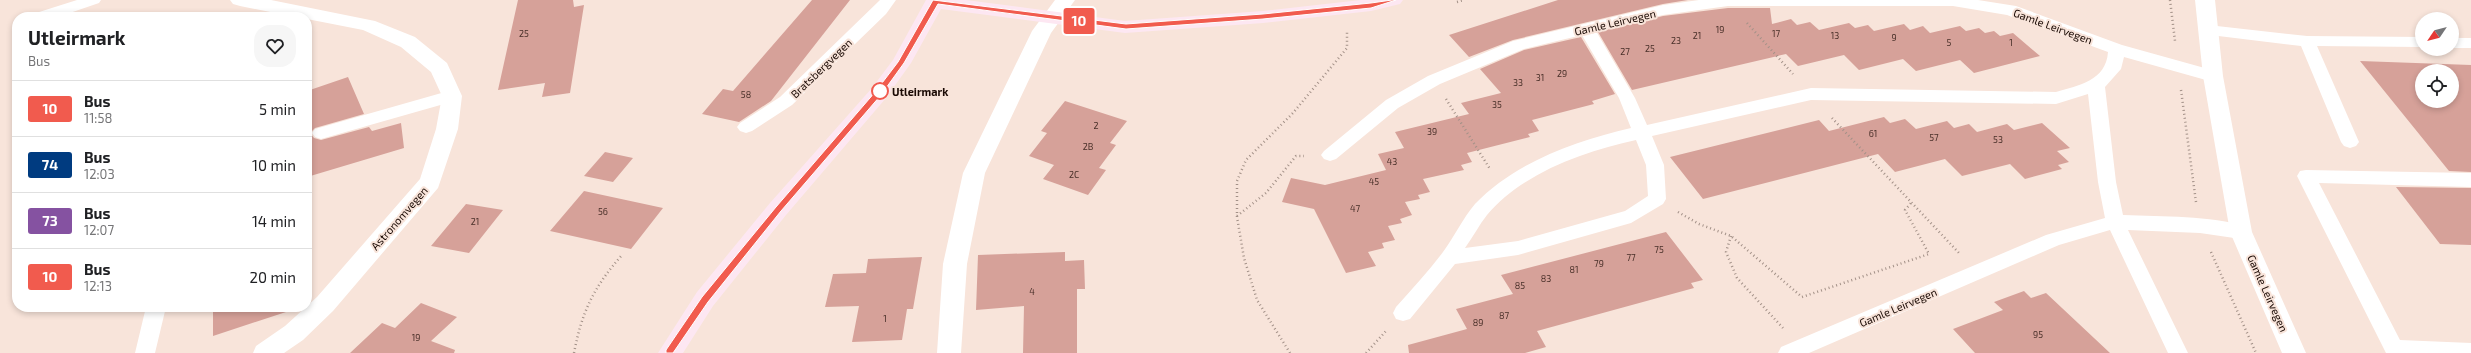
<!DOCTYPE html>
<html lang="en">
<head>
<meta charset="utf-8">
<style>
	body { margin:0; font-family:"Exo 2",sans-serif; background:#f6f6f6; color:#202124; height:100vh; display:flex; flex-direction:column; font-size:15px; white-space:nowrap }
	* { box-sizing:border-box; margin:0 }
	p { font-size:13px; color:#757577 }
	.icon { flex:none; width:22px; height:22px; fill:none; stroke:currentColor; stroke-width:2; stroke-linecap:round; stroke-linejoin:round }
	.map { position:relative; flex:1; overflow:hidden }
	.drawer { position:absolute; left:12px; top:12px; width:300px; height:300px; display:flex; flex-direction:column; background:#fff; border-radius:16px; box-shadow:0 2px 6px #0003 }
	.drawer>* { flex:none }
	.badge { padding:0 8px; border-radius:3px; font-size:14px; line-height:26px }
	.needle { width:26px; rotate:235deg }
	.controls { position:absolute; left:2415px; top:12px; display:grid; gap:8px }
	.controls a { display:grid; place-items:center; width:44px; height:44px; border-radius:50%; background:#fff; box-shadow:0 2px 6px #0003; font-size:20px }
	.map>.badge { position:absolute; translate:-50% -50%; box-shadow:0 0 0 2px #fff }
	.round { display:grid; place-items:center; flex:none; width:42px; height:42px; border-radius:16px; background:#f6f6f6 }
	.overview { display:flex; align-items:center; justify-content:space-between; height:68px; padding:0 16px }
	h1 { font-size:19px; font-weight:700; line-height:30px }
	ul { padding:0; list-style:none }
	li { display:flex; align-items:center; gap:12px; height:56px; padding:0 16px; border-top:1px solid #e0e0e0 }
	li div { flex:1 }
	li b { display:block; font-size:15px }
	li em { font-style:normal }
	li .badge { min-width:44px; font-weight:700; text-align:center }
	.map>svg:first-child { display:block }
	.building { fill:#d6a199; fill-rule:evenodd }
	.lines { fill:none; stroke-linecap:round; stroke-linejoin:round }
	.path { stroke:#a39188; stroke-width:2.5; stroke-dasharray:1 3; stroke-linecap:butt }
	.lane { fill:#fff; fill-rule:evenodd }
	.street { fill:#fff; fill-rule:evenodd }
	.secondary { fill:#fde7f2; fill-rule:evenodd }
	.line { fill:#f15b4e; stroke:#fff }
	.stop-dot { fill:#fff; stroke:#f15b4e; stroke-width:2 }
	.labels { text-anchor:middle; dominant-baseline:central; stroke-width:4; stroke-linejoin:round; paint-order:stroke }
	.number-label { font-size:9px; fill:#482f28 }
	.street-label { font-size:11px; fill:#190903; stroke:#f8e4da }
	.stop-label { font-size:11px; font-weight:bold; fill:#190903; stroke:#f8e4da; text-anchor:start }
</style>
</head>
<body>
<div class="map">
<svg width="2471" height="353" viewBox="0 0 2471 353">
	<rect width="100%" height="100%" fill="#f8e4da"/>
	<path class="building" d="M518,0H573L574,7L584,5L570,93L542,97L545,83L498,90Z
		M812,0H850L771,101L739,122L702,114L723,89L733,91Z
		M1558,0H1688L1663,4L1513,40L1469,57L1449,35Z
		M1728,8H1770L1772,24L1791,19L1797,25L1810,22L1819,30L1849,23L1855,28L1868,25L1874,31L1904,24L1910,30L1923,26L1930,33L1960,26L1966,31L1979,28L1985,33L1994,31L2000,36L2013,33L2040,56L1974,73L1960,60L1916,71L1903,59L1859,70L1844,55L1798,66L1786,54L1632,90L1598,32L1663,16Z
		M1581,37L1615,94L1592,101L1594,104L1532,120L1539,131L1528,134L1530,137L1467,153L1472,162L1461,165L1464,170L1423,179L1430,192L1418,195L1420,199L1405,202L1412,215L1400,219L1402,223L1388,226L1395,240L1382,243L1384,248L1368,252L1376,266L1346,273L1314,209L1282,202L1291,178L1325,185L1386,170L1378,154L1404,148L1395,132L1469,114L1461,103L1501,93L1480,69L1524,50Z
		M2360,61L2471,65V172L2449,171ZM2422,71H2452V101H2422Z
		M348,77L364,114L315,128L310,133L314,138L321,140L369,127L372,131L401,123L404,148L307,177V91Z
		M1065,101L1127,121L1110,143L1116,145L1099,168L1106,170L1088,195L1043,179L1054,165L1029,156L1047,133L1041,131Z
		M1884,117L1890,123L1905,119L1916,129L1947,121L1954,128L1969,124L1977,132L2007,124L2014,130L2042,123L2070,148L2057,151L2069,162L2058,165L2062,169L2025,179L2010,164L1962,176L1945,159L1895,172L1878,154L1703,199L1670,157L1819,120L1829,131Z
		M605,152L633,158L613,182L584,176Z
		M2396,187L2471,188V245L2440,244Z
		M584,191L663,208L631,249L550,231Z
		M466,204L503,210L469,253L431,246Z
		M1666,232L1703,280L1691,283L1694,288L1537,331L1546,347L1525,353H1409L1408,345L1467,329L1456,309L1513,294L1501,275Z
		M1065,252V261L1084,260L1085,289H1077V353H1023L1024,306L976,310L978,255Z
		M922,257L913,309H907L902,340L852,342L859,306L825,307L833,274L866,273L868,259Z
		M2024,291L2031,298L2046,293L2110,353H1975L1953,329L2003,310L1994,302Z
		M421,303L457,317L431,341L455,350L454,353H350L382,323L395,328Z
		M213,307H285L286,312L213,336Z"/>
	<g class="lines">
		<path class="path" d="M2170,0L2175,41
			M1457,2L1464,0
			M1747,23L1793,74
			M2181,90L2196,202
			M1446,99L1490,169
			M1832,118L1959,253
			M1678,212L1699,224L1731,236L1802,297L1929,254L1905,210L1911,203
			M1237,216L1266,193L1296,156H1304
			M1731,236L1726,252L1737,278L1783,328
			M2211,252L2256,353
			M574,353C582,311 594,287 622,255
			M1290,353L1257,300L1244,258L1237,217V181L1246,160L1293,113L1347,48V31
			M1366,353L1386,331"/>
		<path class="lane" d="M77,0H101L99,3L58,17H34L36,13Z
			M880,0H896L886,14L792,105L752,131L746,133L740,131L737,127L740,123L780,97Z
			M1699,0H1978L2016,6L2122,45L2219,72L2221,76L2219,80L2213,82L2124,57L2121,69L2105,87L2116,182L2123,215C2164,217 2208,215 2248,227L2250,232L2248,237L2241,239L2200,233L2128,230L2188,353H2168L2110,230L2059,245L1809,353H1778L1781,347L2046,235L2105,218L2098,182L2088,94L2056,104L1811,100L1652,136L1664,165L1666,199L1663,204L1631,223L1518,255L1455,264L1410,319L1403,321L1396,319L1393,313L1396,307C1412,289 1429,271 1443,252C1454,237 1463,218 1475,204C1515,162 1576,141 1631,128L1619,98L1582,35L1524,49L1440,84L1398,108L1336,159L1330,161L1324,159L1321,155L1324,151L1386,100L1428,76L1513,41L1663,5ZM1728,6H1953L2007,15L2108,52C2106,81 2079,85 2056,92L1811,88L1647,125L1635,98L1596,31L1663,15ZM1636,140L1646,165L1648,196L1625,211L1518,241L1465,248C1473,237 1479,225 1487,215C1522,173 1585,151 1636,140Z
			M2208,25L2307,36L2422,37V47L2317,46L2359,142L2356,146L2350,148L2344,146L2341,142L2301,46L2202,34L2200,30L2202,26Z
			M2452,38H2471V48H2452Z
			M452,90L458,92L460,96L458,100L321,139L315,137L312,133L315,129Z
			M2306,170L2471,173V187L2319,183L2400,340L2471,343V353H2386L2297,176L2300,171Z
			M146,307H166L155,353H135Z"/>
		<path class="street" d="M230,0H271L375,21L415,37L447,63L462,96L458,129L438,188L333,311L303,340L284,353H253L256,346L285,326L317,297L420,179L436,129L442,96L431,72L401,47L363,30L307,19V17H296L240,6L233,4Z
			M1055,0H1075L1051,33L985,173L967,264L961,353H937L943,264L963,173L1032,31Z
			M2195,0H2215L2223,76L2252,232L2306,353H2282L2230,232L2203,76Z"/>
		<path class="secondary" d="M926,0H966L1125,21L1263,11L1361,0H1403L1400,4L1371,11L1263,23L1125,33L941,9L911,63L886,98L786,215L713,306L683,353H658L697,292L770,203L872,88L893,60Z"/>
	</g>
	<path class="line" d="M933,0L1126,24L1263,14L1371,3L1392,0H1396L1371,8L1263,19L1126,29L938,4L904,63L881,95L781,211L708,302L673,353H666V350L702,297L776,207L876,91L898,62Z"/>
	<circle class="stop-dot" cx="880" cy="91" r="8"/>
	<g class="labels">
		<g class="number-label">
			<text x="1720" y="29">19</text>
			<text x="524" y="33">25</text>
			<text x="1776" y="33">17</text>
			<text x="1697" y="35">21</text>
			<text x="1835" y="35">13</text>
			<text x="1894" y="37">9</text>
			<text x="1676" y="40">23</text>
			<text x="1949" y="42">5</text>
			<text x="2011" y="42">1</text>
			<text x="1650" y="48">25</text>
			<text x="1625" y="51">27</text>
			<text x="1562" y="73">29</text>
			<text x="1540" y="77">31</text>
			<text x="1518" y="82">33</text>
			<text x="746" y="94">58</text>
			<text x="1497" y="104">35</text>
			<text x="1096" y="125">2</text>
			<text x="1432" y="131">39</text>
			<text x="1873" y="133">61</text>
			<text x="1934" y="137">57</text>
			<text x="1998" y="139">53</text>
			<text x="1088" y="146">2B</text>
			<text x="1392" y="161">43</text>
			<text x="1074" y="174">2C</text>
			<text x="1374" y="181">45</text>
			<text x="1355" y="208">47</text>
			<text x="603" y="211">56</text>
			<text x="475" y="221">21</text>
			<text x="1659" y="249">75</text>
			<text x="1631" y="257">77</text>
			<text x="1599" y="263">79</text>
			<text x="1574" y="269">81</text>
			<text x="1546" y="278">83</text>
			<text x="1520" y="285">85</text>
			<text x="1032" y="291">4</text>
			<text x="1504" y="315">87</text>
			<text x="885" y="318">1</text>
			<text x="1478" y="322">89</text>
			<text x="2038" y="334">95</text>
			<text x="416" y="337">19</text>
		</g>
		<g class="street-label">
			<text transform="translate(1615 22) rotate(-13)">Gamle Leirvegen</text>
			<text transform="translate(2053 26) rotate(20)">Gamle Leirvegen</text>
			<text transform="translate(821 68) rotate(-44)">Bratsbergvegen</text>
			<text transform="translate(399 218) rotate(-49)">Astronomvegen</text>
			<text transform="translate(2268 293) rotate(66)">Gamle Leirvegen</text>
			<text transform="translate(1898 307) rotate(-23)">Gamle Leirvegen</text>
		</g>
		<g class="stop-label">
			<text x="892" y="91">Utleirmark</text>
		</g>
	</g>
</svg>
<div class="controls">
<a><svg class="needle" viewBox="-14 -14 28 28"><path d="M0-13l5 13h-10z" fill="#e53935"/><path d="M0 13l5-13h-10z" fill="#757577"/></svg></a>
<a><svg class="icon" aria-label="locate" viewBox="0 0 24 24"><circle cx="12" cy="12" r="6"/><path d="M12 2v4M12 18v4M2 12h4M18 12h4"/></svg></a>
</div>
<b class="badge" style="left:1079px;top:21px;background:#f15b4e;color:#fff">10</b>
<section class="drawer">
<div class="overview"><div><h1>Utleirmark</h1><p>Bus</p></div><a class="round"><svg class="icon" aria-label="heart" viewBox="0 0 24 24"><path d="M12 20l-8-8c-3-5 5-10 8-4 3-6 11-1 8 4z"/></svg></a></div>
<ul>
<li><span class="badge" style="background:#f15b4e;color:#fff">10</span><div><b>Bus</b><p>11:58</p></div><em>5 min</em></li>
<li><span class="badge" style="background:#003b80;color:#fff">74</span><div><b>Bus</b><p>12:03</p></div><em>10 min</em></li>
<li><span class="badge" style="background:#8552a1;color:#fff">73</span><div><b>Bus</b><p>12:07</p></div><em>14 min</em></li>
<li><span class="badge" style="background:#f15b4e;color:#fff">10</span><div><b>Bus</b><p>12:13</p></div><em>20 min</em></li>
</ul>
</section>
</div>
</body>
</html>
